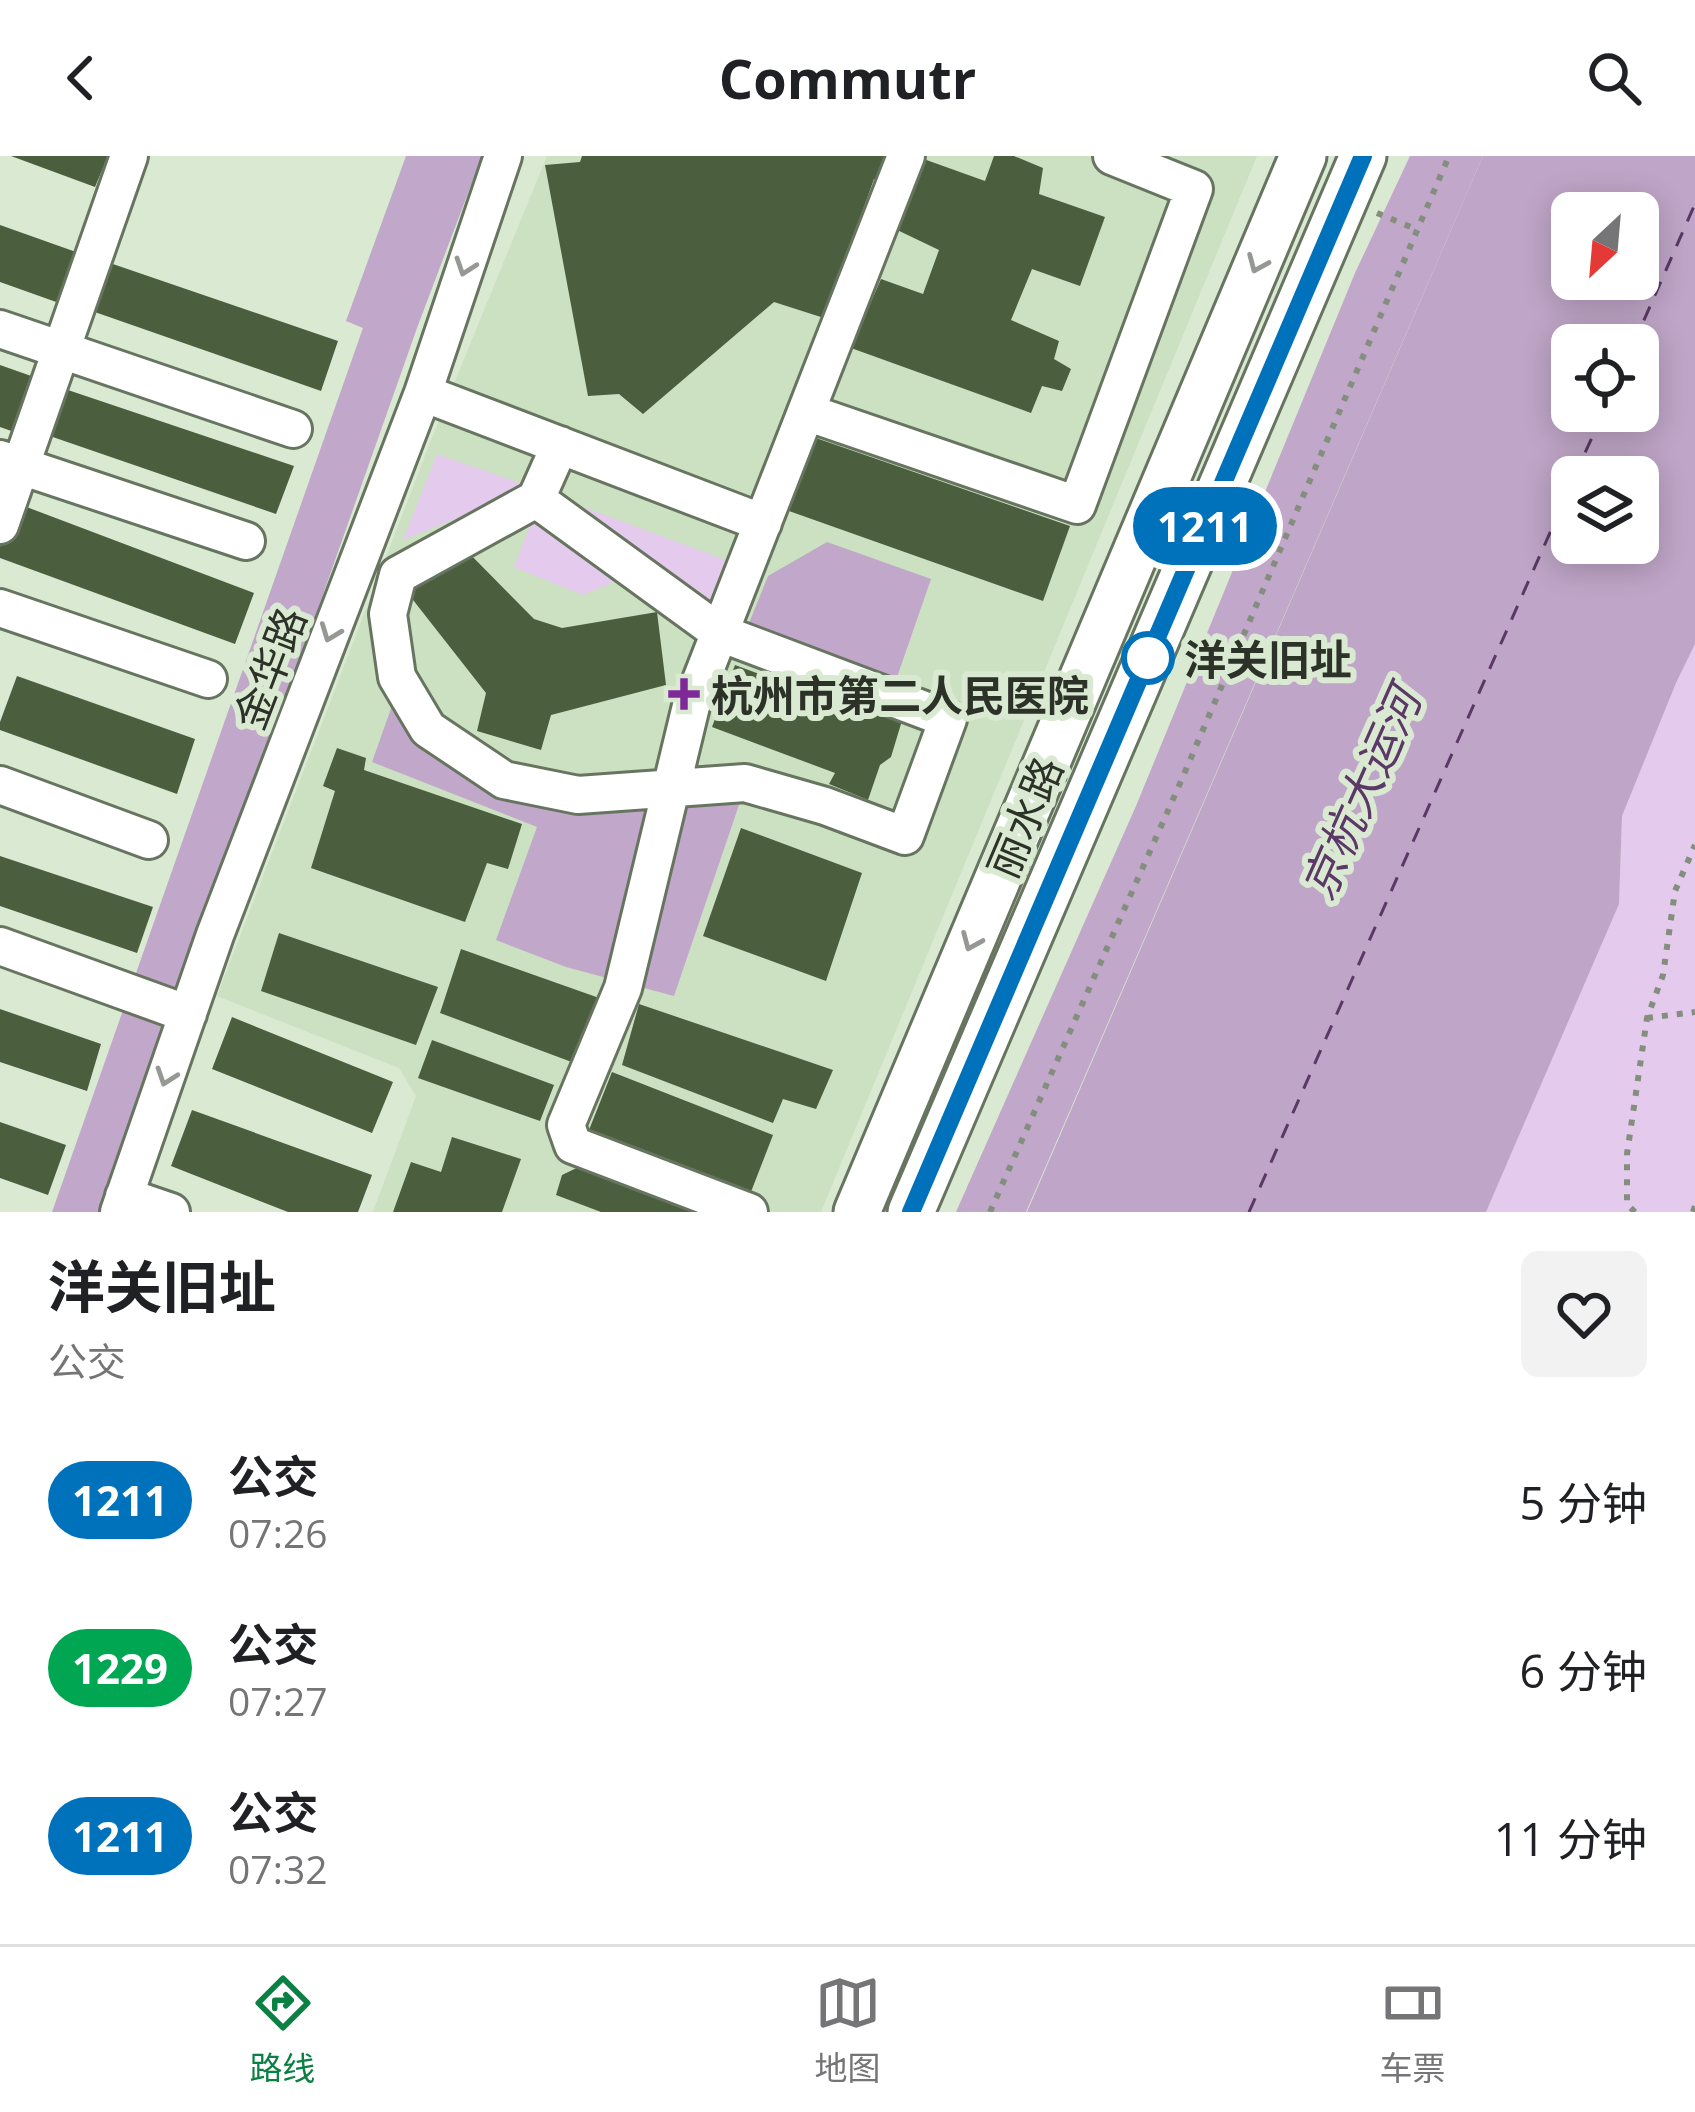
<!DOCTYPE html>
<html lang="zh">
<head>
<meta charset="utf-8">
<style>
	body { margin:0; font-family:"Open Sans","Noto Sans SC",sans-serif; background:#f2f2f2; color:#202124; height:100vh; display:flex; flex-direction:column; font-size:45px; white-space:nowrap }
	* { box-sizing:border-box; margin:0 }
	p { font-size:39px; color:#757577 }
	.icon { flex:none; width:66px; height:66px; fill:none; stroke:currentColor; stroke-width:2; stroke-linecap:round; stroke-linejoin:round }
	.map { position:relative; height:1056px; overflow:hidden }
	.side { display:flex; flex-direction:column; background:#fff; flex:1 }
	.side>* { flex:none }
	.badge { padding:0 24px; border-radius:39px; font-size:42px; line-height:78px }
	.needle { width:78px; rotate:206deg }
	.fabs { position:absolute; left:1551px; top:36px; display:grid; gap:24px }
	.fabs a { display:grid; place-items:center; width:108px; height:108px; border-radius:18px; background:#fff; box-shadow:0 6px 30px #0003; font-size:60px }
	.map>.badge { position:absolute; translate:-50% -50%; box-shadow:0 0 0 6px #fff }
	.round { display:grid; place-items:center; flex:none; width:126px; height:126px; border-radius:18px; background:#f2f2f2 }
	.summary { display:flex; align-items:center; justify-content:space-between; height:204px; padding:0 48px }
	h1 { font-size:57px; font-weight:700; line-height:90px }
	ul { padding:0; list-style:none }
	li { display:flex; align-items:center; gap:36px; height:168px; padding:0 48px }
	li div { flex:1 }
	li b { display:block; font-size:45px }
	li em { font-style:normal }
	li .badge { min-width:132px; font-weight:700; text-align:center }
	header { display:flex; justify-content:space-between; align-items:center; height:156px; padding:0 48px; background:#fff; font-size:54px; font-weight:700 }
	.menu { display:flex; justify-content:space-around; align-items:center; height:168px; border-top:3px solid #e0e0e0; background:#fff; font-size:33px; color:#757577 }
	.menu a { display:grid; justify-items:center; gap:6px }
	.menu .current { color:#0b8043 }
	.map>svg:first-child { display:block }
	.built { fill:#cce0c2 }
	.green { fill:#e4caed }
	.forest { fill:#c1a7ca }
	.water { fill:#bfa5c7; fill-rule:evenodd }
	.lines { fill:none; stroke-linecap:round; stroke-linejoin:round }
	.ferry { stroke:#5b3866; stroke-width:3; stroke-dasharray:15 12; stroke-linecap:butt }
	.building { fill:#4b5f3f }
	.minor-casing { stroke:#677560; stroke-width:42 }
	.major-casing { stroke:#677560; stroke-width:51 }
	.path { stroke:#848e7e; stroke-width:6; stroke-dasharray:6 9; stroke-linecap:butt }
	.minor { stroke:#fff; stroke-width:36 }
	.major { stroke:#fff; stroke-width:45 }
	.oneway { stroke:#969894 }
	.line-casing { stroke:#fff; stroke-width:27 }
	.line { stroke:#0072bc; stroke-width:18 }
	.stop-dot { fill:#fff; stroke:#0072bc; stroke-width:6 }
	.poi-dot { fill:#7f2998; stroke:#dae9d2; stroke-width:4.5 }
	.labels { text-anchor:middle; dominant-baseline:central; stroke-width:12; stroke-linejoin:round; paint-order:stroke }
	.stop-label { font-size:42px; font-weight:bold; fill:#2d3229; stroke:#dae9d2; text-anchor:start }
	.street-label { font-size:42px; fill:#2d3229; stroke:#dae9d2 }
	.poi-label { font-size:42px; font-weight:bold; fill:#2d3229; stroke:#dae9d2; text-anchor:start }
	.water-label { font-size:45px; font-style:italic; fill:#5b3866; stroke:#dae9d2 }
</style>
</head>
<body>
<header><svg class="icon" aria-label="back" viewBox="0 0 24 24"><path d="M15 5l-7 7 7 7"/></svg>Commutr<svg class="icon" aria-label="search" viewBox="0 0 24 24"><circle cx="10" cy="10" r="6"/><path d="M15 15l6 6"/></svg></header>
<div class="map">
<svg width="1695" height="1056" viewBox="0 0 1695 1056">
	<rect width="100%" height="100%" fill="#dae9d2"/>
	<path class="built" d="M547,0H1257L821,1056H373L416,940L399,912L217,840L431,284Z"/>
	<path class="green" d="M437,298L523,328L512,340L403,384Z
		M578,349L731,406L713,453Z
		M534,359L618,424L583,439L514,411Z
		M1695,488V1056H1486L1619,748L1622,660L1676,527Z"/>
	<path class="forest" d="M406,0H482L417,172L105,1056H52L363,172L346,165Z
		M1410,0H1483L1026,1056H956L1136,650L1355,117Z
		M827,386L931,423L895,527L747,472L768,420Z
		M394,544L499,637L741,643L674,840L566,811L496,784L537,671L372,606Z"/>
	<path class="water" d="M1483,0H1695V488L1676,527L1622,660L1619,748L1486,1056H1027ZM1572,57H1638V123H1572ZM1572,189H1638V255H1572ZM1572,321H1638V387H1572Z"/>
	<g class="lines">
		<path class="ferry" d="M1633,189L1695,48
			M1574,321L1604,255
			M1249,1056L1572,327"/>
	</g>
	<path class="building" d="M11,0H108L95,31Z
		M582,0H888L887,27L874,23L824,162L774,146L643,258L619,238L588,240L545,9L580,6Z
		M994,0H1014L1043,12L1039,38L1105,61L1080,130L1032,113L1011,164L1059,185L1054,203L1071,213L1062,235L1042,230L1031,257L851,192L881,123L923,138L939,94L893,72L918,1L985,25Z
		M0,69L76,96L59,147L0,126Z
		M107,106L338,185L321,235L89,154Z
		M0,209L34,221L17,277L0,271Z
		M59,231L294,310L276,358L44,278Z
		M813,281L1070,370L1043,445L789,355Z
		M16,347L254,437L235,488L0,402V391Z
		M463,391L534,463L562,472L657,456L666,529L551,559L541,594L477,575L486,537L406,435Z
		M735,509L858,555L874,544L907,548L891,601L880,609L868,644L829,628L835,617L712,571Z
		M17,520L195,583L177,638L0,574V566Z
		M337,592L366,602L364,614L522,668L508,713L487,707L465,766L311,712L335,635L323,630Z
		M741,672L862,717L826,825L703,780Z
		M0,700L153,751L137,797L0,750Z
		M279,777L438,831L416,889L261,835Z
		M461,793L602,843L577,908L440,857Z
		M639,848L833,914L816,953L783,943L773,967L622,909Z
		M0,853L101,888L87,935L0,906Z
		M232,861L393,926L372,977L212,913Z
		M432,884L554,929L540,965L418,922Z
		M612,916L773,979L749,1041L587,979Z
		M192,954L372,1019L358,1056H288L171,1010Z
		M0,966L66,989L48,1039L0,1022Z
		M452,981L521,1003L502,1056H393L411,1006L441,1016Z
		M589,1006L721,1056H601L556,1039L562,1019Z"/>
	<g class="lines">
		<g class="minor-casing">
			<path id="minor" d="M0,173L293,273
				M423,237L763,367
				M806,256L1077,349L1194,33L1112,0
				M0,303L246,385
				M536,343L720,477L948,563L905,680L825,650L745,627L578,639L504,624L428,573L397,521L388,458L398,419L536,343L560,289
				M0,369L129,0
				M0,452L208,523
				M0,629L149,684
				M0,790L188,858
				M124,1040L171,1056
				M119,1056L215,779L423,237L503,0
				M749,1056L573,989L566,969L623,832L691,550L906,0"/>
		</g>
		<g class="major-casing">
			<path id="major" d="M857,1056L1303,0
				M911,1056L1363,0"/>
		</g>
		<path class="path" d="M1377,57L1418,74
			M1647,862L1695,856
			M990,1056L1178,632L1449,0
			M1635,1056L1627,1048V998L1647,862L1663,819L1675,735L1695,689
			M1693,1056L1695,1050"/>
		<use href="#minor" class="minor"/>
		<use href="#major" class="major"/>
	</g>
	<defs><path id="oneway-chevron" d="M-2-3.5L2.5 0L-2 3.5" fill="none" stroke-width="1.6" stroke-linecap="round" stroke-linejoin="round" transform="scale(3)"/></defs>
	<g class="oneway">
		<use href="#oneway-chevron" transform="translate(1257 108) rotate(113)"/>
		<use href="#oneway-chevron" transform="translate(465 111) rotate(109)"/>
		<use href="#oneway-chevron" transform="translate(330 477) rotate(111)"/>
		<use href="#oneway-chevron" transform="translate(971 786) rotate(113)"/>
		<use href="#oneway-chevron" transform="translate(166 921) rotate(109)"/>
	</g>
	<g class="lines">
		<g class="line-casing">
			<path id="line" d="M911,1056L1363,0"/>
		</g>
		<use href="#line" class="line"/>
	</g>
	<circle class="stop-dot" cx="1148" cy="502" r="24"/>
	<path class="poi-dot" d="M678 520h12v12h12v12h-12v12h-12v-12h-12v-12h12z"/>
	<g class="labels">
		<g class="stop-label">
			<text x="1184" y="502">洋关旧址</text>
		</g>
		<g class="street-label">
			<text transform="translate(269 512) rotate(-69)">金华路</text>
			<text transform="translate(1024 661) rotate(-67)">丽水路</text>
		</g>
		<g class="poi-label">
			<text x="711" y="538">杭州市第二人民医院</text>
		</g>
		<g class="water-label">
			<text transform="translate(1360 637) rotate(-66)">京杭大运河</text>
		</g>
	</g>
</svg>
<div class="fabs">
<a><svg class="needle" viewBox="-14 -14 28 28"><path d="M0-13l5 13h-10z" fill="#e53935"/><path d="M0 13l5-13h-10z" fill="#757577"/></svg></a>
<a><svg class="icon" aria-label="locate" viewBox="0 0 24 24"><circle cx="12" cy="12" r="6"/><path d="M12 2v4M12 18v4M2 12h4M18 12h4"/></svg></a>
<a><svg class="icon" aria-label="layers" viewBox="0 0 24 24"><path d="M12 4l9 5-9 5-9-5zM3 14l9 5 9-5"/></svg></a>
</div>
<b class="badge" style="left:1205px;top:370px;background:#0072bc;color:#fff">1211</b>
</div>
<section class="side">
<div class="summary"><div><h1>洋关旧址</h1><p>公交</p></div><a class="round"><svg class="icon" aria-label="heart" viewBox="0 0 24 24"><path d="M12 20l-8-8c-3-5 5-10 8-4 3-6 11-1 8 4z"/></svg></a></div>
<ul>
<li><span class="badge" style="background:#0072bc;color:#fff">1211</span><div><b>公交</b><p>07:26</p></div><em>5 分钟</em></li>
<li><span class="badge" style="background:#00a651;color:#fff">1229</span><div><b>公交</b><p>07:27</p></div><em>6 分钟</em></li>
<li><span class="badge" style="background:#0072bc;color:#fff">1211</span><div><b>公交</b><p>07:32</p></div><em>11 分钟</em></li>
</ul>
</section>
<nav class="menu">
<a class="current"><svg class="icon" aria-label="directions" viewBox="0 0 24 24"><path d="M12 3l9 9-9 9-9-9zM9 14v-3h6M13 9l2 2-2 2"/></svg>路线</a>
<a><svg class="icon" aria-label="map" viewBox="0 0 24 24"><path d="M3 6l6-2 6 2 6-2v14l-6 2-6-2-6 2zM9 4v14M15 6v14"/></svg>地图</a>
<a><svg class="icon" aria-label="tickets" viewBox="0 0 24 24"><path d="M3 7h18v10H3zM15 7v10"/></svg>车票</a>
</nav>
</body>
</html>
